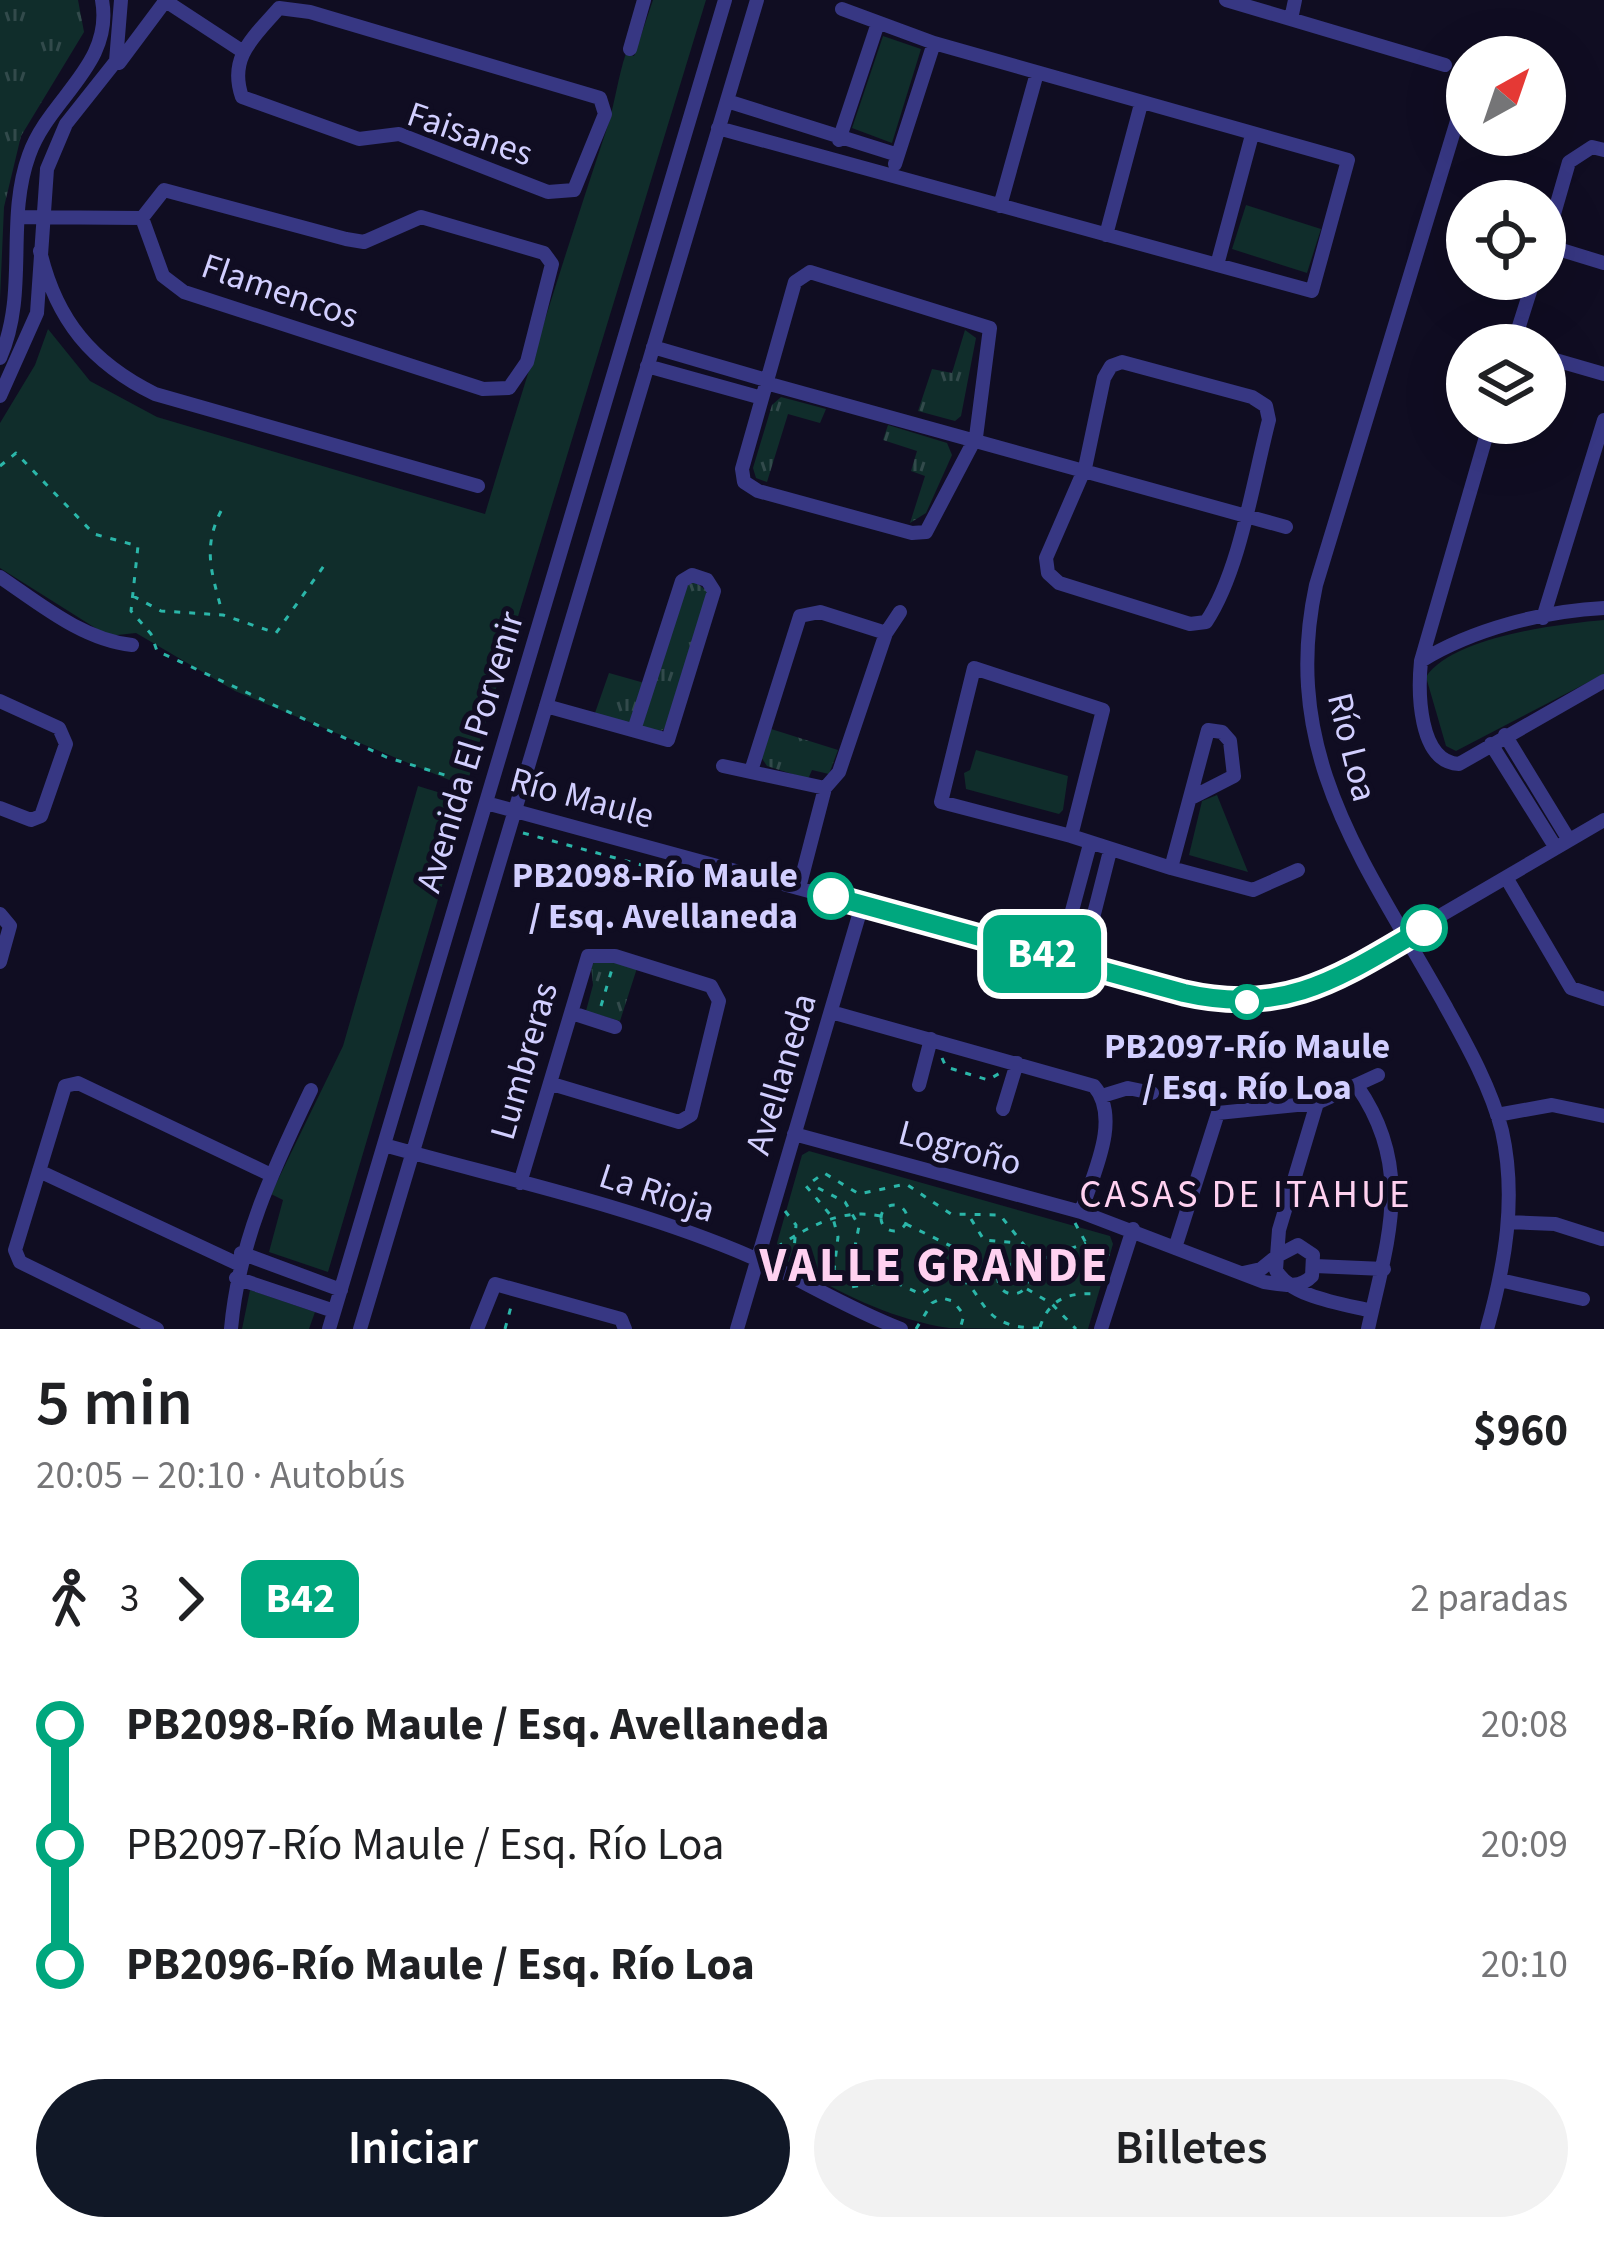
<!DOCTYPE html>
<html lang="es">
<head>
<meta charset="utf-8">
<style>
	body { margin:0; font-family:"Source Sans 3",sans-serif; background:#f2f2f2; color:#202124; height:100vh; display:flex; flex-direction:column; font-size:45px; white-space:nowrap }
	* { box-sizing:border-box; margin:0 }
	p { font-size:39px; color:#757577 }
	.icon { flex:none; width:66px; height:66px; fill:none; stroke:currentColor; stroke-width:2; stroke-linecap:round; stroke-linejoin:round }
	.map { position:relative; height:1329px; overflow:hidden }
	.drawer { display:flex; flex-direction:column; background:#fff; flex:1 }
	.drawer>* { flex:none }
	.badge { padding:0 24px; border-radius:18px; font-size:42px; line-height:78px }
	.needle { width:78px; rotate:40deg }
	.buttons { position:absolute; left:1446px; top:36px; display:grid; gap:24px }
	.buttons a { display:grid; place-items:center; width:120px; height:120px; border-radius:50%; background:#fff; box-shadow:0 12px 48px #0002; font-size:60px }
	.map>.badge { position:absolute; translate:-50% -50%; box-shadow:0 0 0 6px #fff }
	.legs { display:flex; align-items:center; gap:18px; height:132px; padding:0 36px; font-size:39px }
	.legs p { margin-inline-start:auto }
	.head { display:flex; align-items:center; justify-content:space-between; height:204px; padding:0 36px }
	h1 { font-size:66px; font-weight:600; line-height:90px }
	.button { display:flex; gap:24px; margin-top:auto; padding:24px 36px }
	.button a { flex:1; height:138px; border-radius:72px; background:#111827; color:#fff; font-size:48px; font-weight:600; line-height:138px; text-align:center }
	.button a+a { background:#f2f2f2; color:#202124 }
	ul { padding:0 36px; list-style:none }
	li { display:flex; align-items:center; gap:42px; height:120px; font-size:45px }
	li i { display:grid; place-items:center; width:18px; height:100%; margin:0 15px; background:currentColor }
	li i::after { content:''; width:30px; height:30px; margin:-15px; border:9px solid; border-radius:50%; background:#fff }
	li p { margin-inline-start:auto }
	li:first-child i { background:linear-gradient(#0000 50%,currentColor 0) }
	li:last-child i { background:linear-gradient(currentColor 50%,#0000 0) }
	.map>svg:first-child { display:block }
	.grass { fill:url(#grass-tufts) }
	.park { fill:#102d2b }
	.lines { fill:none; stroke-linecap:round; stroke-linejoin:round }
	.path { stroke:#2bb6a9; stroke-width:3; stroke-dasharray:6 9; stroke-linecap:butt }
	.minor { stroke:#373783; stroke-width:14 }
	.line-1-casing { stroke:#fff; stroke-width:27 }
	.line-1 { stroke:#00a77e; stroke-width:18 }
	.stop-1-dot { fill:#fff; stroke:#00a77e; stroke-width:6 }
	.labels { text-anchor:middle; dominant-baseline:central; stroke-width:10; stroke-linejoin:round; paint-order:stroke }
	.street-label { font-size:36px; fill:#d2cfff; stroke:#100d22 }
	.stop-label { font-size:36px; font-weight:bold; fill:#d2cfff; stroke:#100d22; text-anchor:end }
	.neighbourhood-label { font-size:39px; letter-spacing:3px; fill:#ffd1f0; stroke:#100d22 }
	.district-label { font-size:48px; font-weight:bold; letter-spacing:3px; fill:#ffd1f0; stroke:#100d22 }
</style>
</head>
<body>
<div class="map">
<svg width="1604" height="1329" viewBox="0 0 1604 1329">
	<defs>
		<pattern id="grass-tufts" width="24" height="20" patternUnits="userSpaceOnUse" patternTransform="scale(3)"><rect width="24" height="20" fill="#102d2b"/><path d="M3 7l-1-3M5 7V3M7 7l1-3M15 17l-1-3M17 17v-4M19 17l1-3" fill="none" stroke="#324a4b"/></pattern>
	</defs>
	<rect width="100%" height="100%" fill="#100d22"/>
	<path class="grass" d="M0,0H78L84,32L21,136L4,207L0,299Z
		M965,330L976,338L961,416L955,421L918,411L932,369L952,373Z
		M781,397L826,409L820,423L788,414L767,482L756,478L753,468L772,405Z
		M888,425L947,443L952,455L926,513L910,523L925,476L911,471L917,451L883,440Z
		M695,582L710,593L672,723L657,734L595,713L609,673L655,686L686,586Z
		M771,729L838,750L829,774L812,770L808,779L767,766L761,757Z
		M602,957L637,968L620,1021L586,1011L593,985L591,965Z"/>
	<path class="park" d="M653,0H706L466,787L235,691L136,633L108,636L0,568V423L35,365L48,329L90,381L157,417L485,514C524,384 565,254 608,125C615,102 618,77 626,53L634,56Z
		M883,36L921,49L892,143L852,128Z
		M1246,205L1321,229L1307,273L1232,249Z
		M1604,620V674L1456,751L1446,746L1426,677C1452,637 1558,624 1604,620Z
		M976,750L1068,776L1063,810L1059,814L966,789L964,773L970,770Z
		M418,786L467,801L328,1272L269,1252L283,1200L271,1194L343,1046Z
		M1217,795L1248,872L1189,855L1202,801Z
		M809,1151L1110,1236L1113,1244L1088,1329C1043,1329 993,1329 949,1328C888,1319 831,1289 779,1256L777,1243L802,1155Z
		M250,1290L315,1312L309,1329H242Z"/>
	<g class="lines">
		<path class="path" d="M0,466L16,453L94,534L138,546L131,611L151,634L157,651L386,757L471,783L476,776
			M221,511C202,549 212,573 222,612
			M133,596L161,611L223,615L276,633L326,563
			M523,833L660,870
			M601,1006L612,969
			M942,1058L946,1067L988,1080L1000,1073
			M818,1188L845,1202L859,1226L850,1272
			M881 1218a13 13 0 1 1 26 0a13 13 0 1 1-26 0Z
			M785,1211L796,1225L793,1263
			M971,1219L984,1240L1018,1243
			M1075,1223L1086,1243L1109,1256
			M906,1224L1000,1270
			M777,1247C810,1226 841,1208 881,1216
			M998 1279a15 15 0 1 1 30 0a15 15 0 1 1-30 0Z
			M1027,1289L1052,1304L1076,1329
			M1040,1327C1049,1299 1068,1292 1097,1294
			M1039,1328C971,1329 988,1283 950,1275L921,1294L892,1281L850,1287L834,1270L838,1237L833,1218L806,1186L824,1173L859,1194L906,1184L951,1214L1000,1215L1037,1261L1086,1243
			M505,1329L512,1303
			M916,1329L932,1303L942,1298L953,1301L964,1315L960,1329"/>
		<path class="minor" d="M164,0L242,51
			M1226,0L1445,65
			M279,8L310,12L600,98L605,114L574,190L548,192L399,134L359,139L242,97C228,57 254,37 279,8Z
			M1291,19L1295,0
			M630,49L644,0
			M119,63L166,0
			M1467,88L1316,585C1279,757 1367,865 1446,1007C1467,1045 1491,1088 1502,1131C1517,1198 1505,1265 1487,1329
			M727,101L898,155
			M718,128L1312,291L1348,160L934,43L842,9
			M839,140L877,26
			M895,164L934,43
			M164,190L346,239L364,242L421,217L544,253L552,264L527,362L509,388L483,389L184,292L163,276L142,218Z
			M1000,206L1037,73
			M18,217L142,218
			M1106,235L1141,104
			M1545,245L1569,162L1592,147L1604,150
			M1545,245L1604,263
			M40,251C56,320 92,363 155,394L478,486
			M1217,265L1252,135
			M810,272L990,328L976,437L926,532L912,533L758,491L744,482L742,469L795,282Z
			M1513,345L1534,279
			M653,347L766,380
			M1545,357L1604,374
			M0,358C29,292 5,221 29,155C49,98 114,65 102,0
			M1122,362L1252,397L1266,406L1269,420C1253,481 1240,571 1206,622L1190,624L1059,583L1048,573L1046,558L1085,468L1104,378L1111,366Z
			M647,366L762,398
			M766,383L1286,527
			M0,396L37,313L47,169L66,124L116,61L121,0
			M1490,423L1421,661C1418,691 1418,762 1459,764L1604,681
			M0,577C40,604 83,640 132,645
			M1543,618L1604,420
			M1421,661C1473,629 1544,611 1604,608
			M974,668L1103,710L1071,836L941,802Z
			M0,701L59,728L66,744L41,816L31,820L0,808
			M546,706L668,740L714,591L707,580L692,575L682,581L634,730
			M1505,735L1569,840
			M1491,744L1556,848
			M723,766L825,788
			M752,768L800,616L820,612L886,633
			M486,803L1183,993C1231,1004 1272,1006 1318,987L1604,820
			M1071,836L1171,868L1208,730L1222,732L1230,741L1234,776L1191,798
			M1171,868L1253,890L1298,870
			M1507,879L1571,988L1604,999
			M799,888L825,788L839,772L886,633L900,612
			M0,914L10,926L0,962
			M1059,959L1090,844
			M1081,965L1110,851
			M831,1012L1094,1086C1122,1119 1092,1176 1081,1212
			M572,1013L615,1027
			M919,1085L931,1039
			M1357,1086C1415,1169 1387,1241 1368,1329
			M1102,1096L1128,1088L1152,1093
			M1003,1109L1017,1063
			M1497,1115L1552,1105L1604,1116
			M794,1134L1081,1212L1264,1282C1281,1284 1299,1290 1312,1276L1313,1255L1298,1245L1277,1256L1276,1270C1290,1297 1343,1304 1372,1311
			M384,1145C501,1178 623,1204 735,1250C792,1273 843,1307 901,1329
			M39,1171L238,1264
			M520,1183L588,956H615L711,986L719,1001L691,1115L679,1122L552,1084
			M1508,1222L1555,1224L1602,1239
			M1175,1248L1218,1113L1317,1103L1378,1075
			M241,1253L341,1290
			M1315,1266L1384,1269
			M1243,1273L1261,1269L1277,1256L1279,1230L1317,1103
			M236,1278L334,1311
			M1500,1280L1583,1299
			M157,1329L20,1262L15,1250L65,1086L78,1083L269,1174
			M231,1329C239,1240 273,1170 311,1090
			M329,1329L725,0
			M360,1329L757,0
			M477,1329L495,1284L621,1319L625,1329
			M737,1329L862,905
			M1101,1329L1133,1229"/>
	</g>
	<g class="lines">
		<g class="line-1-casing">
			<path id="line-1" d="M831,896L1184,993C1285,1016 1339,978 1424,928"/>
		</g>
		<use href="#line-1" class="line-1"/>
	</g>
	<g class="stop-1-dot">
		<circle cx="831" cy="896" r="21"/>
		<circle cx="1424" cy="928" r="21"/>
		<circle cx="1247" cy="1002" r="15"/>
	</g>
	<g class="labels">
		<g class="street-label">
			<text transform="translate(470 134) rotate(19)">Faisanes</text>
			<text transform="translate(280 291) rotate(19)">Flamencos</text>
			<text transform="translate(1352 747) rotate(76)">Río Loa</text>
			<text transform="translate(470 752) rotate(-73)">Avenida El Porvenir</text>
			<text transform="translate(582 798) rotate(15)">Río Maule</text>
			<text transform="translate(524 1061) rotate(-74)">Lumbreras</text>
			<text transform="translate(781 1074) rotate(-73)">Avellaneda</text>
			<text transform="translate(960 1148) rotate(15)">Logroño</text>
			<text transform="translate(657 1193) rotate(18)">La Rioja</text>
		</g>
		<g class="stop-label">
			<text x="798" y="875">PB2098-Río Maule<tspan x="798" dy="41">/ Esq. Avellaneda</tspan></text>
			<text x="1247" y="1046" text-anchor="middle">PB2097-Río Maule<tspan x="1247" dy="41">/ Esq. Río Loa</tspan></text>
		</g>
		<g class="neighbourhood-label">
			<text x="1246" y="1195">CASAS DE ITAHUE</text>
		</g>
		<g class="district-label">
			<text x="935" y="1266">VALLE GRANDE</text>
		</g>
	</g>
</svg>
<div class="buttons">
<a><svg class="needle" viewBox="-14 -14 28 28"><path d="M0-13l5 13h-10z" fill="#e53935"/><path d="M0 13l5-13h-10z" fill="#757577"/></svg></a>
<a><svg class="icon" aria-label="locate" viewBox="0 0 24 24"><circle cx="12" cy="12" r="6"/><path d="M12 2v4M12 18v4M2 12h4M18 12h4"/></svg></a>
<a><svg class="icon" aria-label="layers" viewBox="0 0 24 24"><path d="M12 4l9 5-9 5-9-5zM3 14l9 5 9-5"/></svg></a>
</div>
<b class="badge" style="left:1042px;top:954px;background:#00a77e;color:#fff">B42</b>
</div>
<section class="drawer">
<div class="head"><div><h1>5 min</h1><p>20:05 – 20:10 · Autobús</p></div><b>$960</b></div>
<div class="legs"><svg class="icon" aria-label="walk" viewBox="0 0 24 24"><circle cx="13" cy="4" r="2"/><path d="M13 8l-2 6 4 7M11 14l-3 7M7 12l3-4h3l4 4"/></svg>3<svg class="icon" aria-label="forward" viewBox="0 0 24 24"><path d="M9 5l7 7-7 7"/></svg><b class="badge" style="background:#00a77e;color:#fff">B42</b><p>2 paradas</p></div>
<ul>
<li><i style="color:#00a77e"></i><b>PB2098-Río Maule / Esq. Avellaneda</b><p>20:08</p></li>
<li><i style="color:#00a77e"></i><span>PB2097-Río Maule / Esq. Río Loa</span><p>20:09</p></li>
<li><i style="color:#00a77e"></i><b>PB2096-Río Maule / Esq. Río Loa</b><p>20:10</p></li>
</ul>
<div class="button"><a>Iniciar</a><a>Billetes</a></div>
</section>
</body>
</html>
